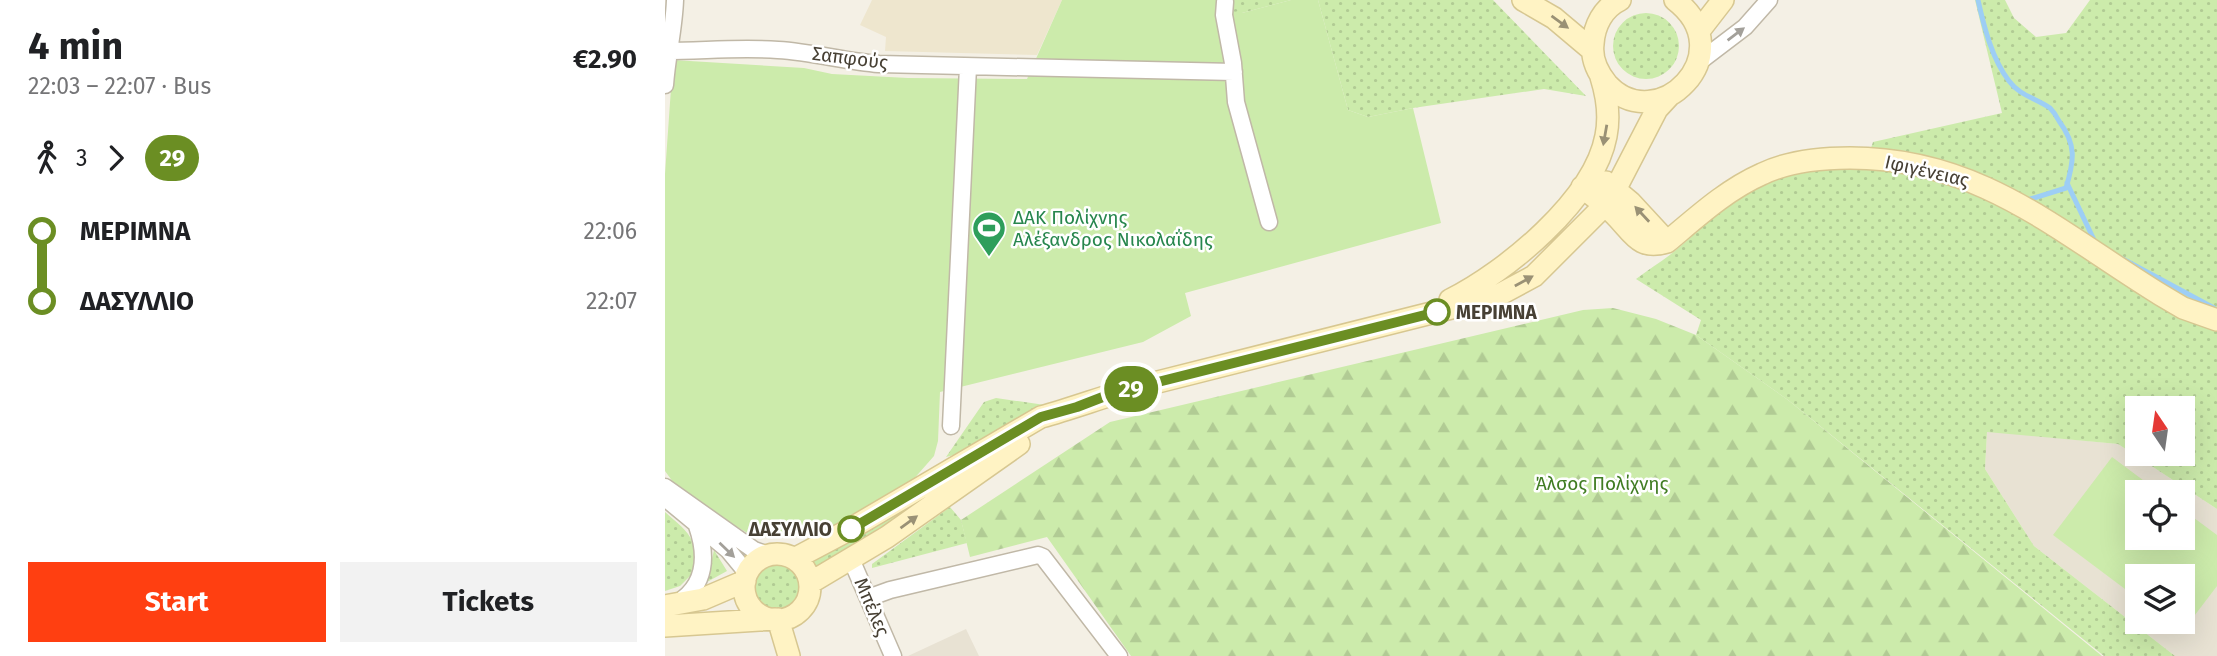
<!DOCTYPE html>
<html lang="en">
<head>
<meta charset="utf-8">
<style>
	body { margin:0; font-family:"Fira Sans",sans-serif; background:#f2f2f2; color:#202124; height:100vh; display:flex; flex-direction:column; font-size:26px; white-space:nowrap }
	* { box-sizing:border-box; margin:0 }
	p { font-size:23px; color:#757577 }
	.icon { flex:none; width:38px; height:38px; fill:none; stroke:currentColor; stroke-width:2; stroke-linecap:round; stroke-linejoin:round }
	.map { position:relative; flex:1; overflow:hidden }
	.sheet { display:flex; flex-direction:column; background:#fff; width:665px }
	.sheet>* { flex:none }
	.badge { padding:0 14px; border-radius:23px; font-size:24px; line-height:46px }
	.needle { width:46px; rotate:347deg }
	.fabs { position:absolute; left:1460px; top:396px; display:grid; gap:14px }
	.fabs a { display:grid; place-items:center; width:70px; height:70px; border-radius:0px; background:#fff; box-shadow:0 7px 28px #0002; font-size:35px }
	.map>.badge { position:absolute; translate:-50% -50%; box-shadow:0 0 0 4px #fff }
	.legs { display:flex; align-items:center; gap:10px; height:77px; padding:0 28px; font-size:23px }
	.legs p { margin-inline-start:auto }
	.headline { display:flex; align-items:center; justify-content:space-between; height:119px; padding:0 28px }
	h1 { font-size:38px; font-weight:700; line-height:52px }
	.primary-button { display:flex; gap:14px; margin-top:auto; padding:14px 28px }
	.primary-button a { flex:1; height:80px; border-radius:0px; background:#ff3f11; color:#fff; font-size:28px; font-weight:700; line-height:80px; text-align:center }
	.primary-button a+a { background:#f2f2f2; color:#202124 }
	ul { padding:0 28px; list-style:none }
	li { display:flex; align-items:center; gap:24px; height:70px; font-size:26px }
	li i { display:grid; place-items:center; width:10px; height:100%; margin:0 9px; background:currentColor }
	li i::after { content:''; width:18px; height:18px; margin:-9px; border:5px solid; border-radius:50%; background:#fff }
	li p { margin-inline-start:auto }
	li:first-child i { background:linear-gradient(#0000 50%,currentColor 0) }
	li:last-child i { background:linear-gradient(currentColor 50%,#0000 0) }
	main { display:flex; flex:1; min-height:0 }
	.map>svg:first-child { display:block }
	.residential { fill:#e8e2d3; fill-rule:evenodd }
	.education { fill:#eee6ce }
	.grass { fill:url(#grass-dots); fill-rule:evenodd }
	.forest { fill:url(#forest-firs) }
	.park { fill:#ccebab }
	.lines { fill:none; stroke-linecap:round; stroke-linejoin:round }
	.stream { stroke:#9dcef5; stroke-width:5 }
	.street-casing { stroke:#c0b8a7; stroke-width:19 }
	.secondary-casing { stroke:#d7c791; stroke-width:24 }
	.street { stroke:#fff; stroke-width:16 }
	.secondary { stroke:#fff3c4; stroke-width:21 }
	.oneway { fill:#9a9175 }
	.oneway2 { fill:#a3a09a }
	.line-1-casing { stroke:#fff; stroke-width:16 }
	.line-1 { stroke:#6b8e23; stroke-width:10 }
	.stop-1-dot { fill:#fff; stroke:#6b8e23; stroke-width:3.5 }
	.labels { text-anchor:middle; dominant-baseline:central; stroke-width:5; stroke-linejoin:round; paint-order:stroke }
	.street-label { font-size:19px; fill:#474034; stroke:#fff }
	.leisure-label { font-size:19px; fill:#27864d; stroke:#fff; text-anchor:start }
	.stop-label { font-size:19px; font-weight:bold; fill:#474034; stroke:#fff; text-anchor:start }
	.park-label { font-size:19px; fill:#417d23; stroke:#fff }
</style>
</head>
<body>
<main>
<section class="sheet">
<div class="headline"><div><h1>4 min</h1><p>22:03 – 22:07 · Bus</p></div><b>€2.90</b></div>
<div class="legs"><svg class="icon" aria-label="walk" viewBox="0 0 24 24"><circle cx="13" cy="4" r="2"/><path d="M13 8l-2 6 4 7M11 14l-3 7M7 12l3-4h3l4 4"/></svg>3<svg class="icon" aria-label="forward" viewBox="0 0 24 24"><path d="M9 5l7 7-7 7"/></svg><b class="badge" style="background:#6b8e23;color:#fff">29</b></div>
<ul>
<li><i style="color:#6b8e23"></i><b>ΜΕΡΙΜΝΑ</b><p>22:06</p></li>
<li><i style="color:#6b8e23"></i><b>ΔΑΣΥΛΛΙΟ</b><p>22:07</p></li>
</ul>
<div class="primary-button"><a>Start</a><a>Tickets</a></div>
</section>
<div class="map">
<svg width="1552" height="656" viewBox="0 0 1552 656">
	<defs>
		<pattern id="grass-dots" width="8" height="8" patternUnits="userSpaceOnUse" patternTransform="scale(1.75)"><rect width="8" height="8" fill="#ccebab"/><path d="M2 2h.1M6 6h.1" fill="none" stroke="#b1cb94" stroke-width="1.8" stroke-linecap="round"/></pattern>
		<pattern id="forest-firs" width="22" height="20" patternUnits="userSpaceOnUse" patternTransform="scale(1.75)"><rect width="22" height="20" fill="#ccebab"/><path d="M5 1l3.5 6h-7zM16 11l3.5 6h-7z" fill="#b1cb94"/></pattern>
	</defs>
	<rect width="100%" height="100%" fill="#f4f0e5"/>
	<path class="residential" d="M1322,431L1453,444L1552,509V656H1510L1369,546L1320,469ZM1472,492H1517V537H1472ZM1472,576H1517V621H1472Z
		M301,629L314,656H243Z"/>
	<path class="education" d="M207,0H397L372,55L220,51L221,37L195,25Z"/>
	<path class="grass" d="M568,0H626L577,13H567Z
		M653,0H828L921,96L879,89L748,108L703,117L683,110Z
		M1310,0H1340L1349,18L1371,37L1401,33L1425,0H1552V509L1453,444L1322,432L1320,469L1369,546L1510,656H1439L1123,400L1031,335L1036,320L971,279C984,269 998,261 1011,250C1037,228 1061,203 1093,187C1126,171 1163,168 1199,169L1208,142L1337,113ZM1472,408H1517V453H1472Z
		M948 46a33 33 0 1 1 66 0a33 33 0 1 1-66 0Z
		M331,398L380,405L289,455L281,457L319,402Z
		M312,459L212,532L153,570L147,559Z
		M285,507L296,520L302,543L207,568V564Z
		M0,512C26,535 32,537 29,572L15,586L0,591Z
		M49,550L62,571L42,582Z
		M87 587a25 25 0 1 1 50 0a25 25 0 1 1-50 0Z"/>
	<path class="forest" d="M948,308L991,319L1031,335L1123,400L1437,656H466L382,537L305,557L296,520L445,422L918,310Z"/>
	<path class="park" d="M397,0H568L567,12L576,11L577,13L626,0H653L683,110L703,117L748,108L776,223L520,293L526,316L478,342L275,392L273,441L269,456L247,481L195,513L149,536L84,534L49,513L8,482L0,471V174L8,60L139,68L167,74L243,78L362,79Z
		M1447,457L1494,492H1472V537H1517V509L1552,535V586L1517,632L1502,621H1517V576H1472V598L1388,535Z"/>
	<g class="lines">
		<path class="stream" d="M1313,0C1319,27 1327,59 1344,81C1355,96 1371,98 1385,108C1388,111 1392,117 1394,121C1412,145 1409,161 1401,188L1359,201
			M1402,183L1430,242
			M1456,258L1549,308"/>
		<g class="street-casing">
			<path id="street" d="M560,2L559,15L568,63L571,102L604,222
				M0,51C38,51 75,47 113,50C147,52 180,61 214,64L569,72
				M1034,62L1080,27L1104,0
				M0,85C2,56 9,29 10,0
				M286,426L303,67
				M0,487L89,550L103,555
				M0,498L63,550L82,573
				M186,559L228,656
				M203,598L225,590L373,555L378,557L454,656
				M12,603C42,585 42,555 32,526"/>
		</g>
		<g class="secondary-casing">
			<path id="secondary" d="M858,0L889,18L927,50
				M955,0C938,8 929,26 928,44C926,59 933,73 942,84C992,139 1079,53 1010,0
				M1034,31L1058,0
				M941,182L965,202L1002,242
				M917,187C928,196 941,205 951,216C968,233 974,251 1002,242C1032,217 1061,190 1097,174C1124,161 1155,158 1185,158C1315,158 1392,231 1496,295L1518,308L1552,320
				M785,300C841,272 929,200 941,136C945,116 942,96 936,77
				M79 587a33 33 0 1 1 66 0a33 33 0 1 1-66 0Z
				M129,559L180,532L376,417C409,408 440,396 473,387L830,297L869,276L940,205L950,190L992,109L1004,96
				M145,583L222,537L354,444
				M0,606L38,599L80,581
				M113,619L124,656
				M0,626L110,619"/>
		</g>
		<use href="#street" class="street"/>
		<use href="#secondary" class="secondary"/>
	</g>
	<defs><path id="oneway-solid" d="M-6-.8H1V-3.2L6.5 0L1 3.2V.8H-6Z" transform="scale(1.75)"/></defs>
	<g class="oneway">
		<use href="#oneway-solid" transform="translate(895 22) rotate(36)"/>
		<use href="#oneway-solid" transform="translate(940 135) rotate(100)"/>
		<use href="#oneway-solid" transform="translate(977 214) rotate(-133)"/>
		<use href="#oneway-solid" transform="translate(859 281) rotate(-29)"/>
		<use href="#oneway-solid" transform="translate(244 522) rotate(-36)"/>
	</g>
	<g class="oneway2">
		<use href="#oneway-solid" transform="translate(1071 34) rotate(-37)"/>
		<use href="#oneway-solid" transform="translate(62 550) rotate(44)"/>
	</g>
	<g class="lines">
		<g class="line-1-casing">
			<path id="line-1" d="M186,529L376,417L412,407L443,395L473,387L772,312"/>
		</g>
		<use href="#line-1" class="line-1"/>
	</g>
	<defs>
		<g id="stadium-pin" transform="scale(1.75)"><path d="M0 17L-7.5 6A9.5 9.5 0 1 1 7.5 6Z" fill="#2e9e5b" stroke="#fff"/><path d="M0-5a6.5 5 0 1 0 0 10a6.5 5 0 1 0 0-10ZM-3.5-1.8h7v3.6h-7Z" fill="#fff"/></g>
	</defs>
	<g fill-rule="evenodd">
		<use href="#stadium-pin" x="324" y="228"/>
	</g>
	<g class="stop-1-dot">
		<circle cx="772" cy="312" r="12"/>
		<circle cx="186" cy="529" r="12"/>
	</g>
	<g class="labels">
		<g class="street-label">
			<text transform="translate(185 58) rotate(7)">Σαπφούς</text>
			<text transform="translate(1262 171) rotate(13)">Ιφιγένειας</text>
			<text transform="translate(207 607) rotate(67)">Μπέλες</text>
		</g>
		<g class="leisure-label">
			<text x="348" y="217">ΔΑΚ Πολίχνης<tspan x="348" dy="22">Αλέξανδρος Νικολαΐδης</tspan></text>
		</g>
		<g class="stop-label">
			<text x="791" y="312">ΜΕΡΙΜΝΑ</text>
			<text x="167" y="529" text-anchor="end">ΔΑΣΥΛΛΙΟ</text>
		</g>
		<g class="park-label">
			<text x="937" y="483">Άλσος Πολίχνης</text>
		</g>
	</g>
</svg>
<div class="fabs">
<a><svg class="needle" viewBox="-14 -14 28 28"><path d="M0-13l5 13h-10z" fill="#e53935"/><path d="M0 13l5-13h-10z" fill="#757577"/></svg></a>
<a><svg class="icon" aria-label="locate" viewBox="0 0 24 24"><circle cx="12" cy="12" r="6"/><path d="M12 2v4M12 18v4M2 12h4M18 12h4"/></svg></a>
<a><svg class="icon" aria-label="layers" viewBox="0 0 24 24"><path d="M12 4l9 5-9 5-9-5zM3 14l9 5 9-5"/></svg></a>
</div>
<b class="badge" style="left:466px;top:389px;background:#6b8e23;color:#fff">29</b>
</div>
</main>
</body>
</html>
